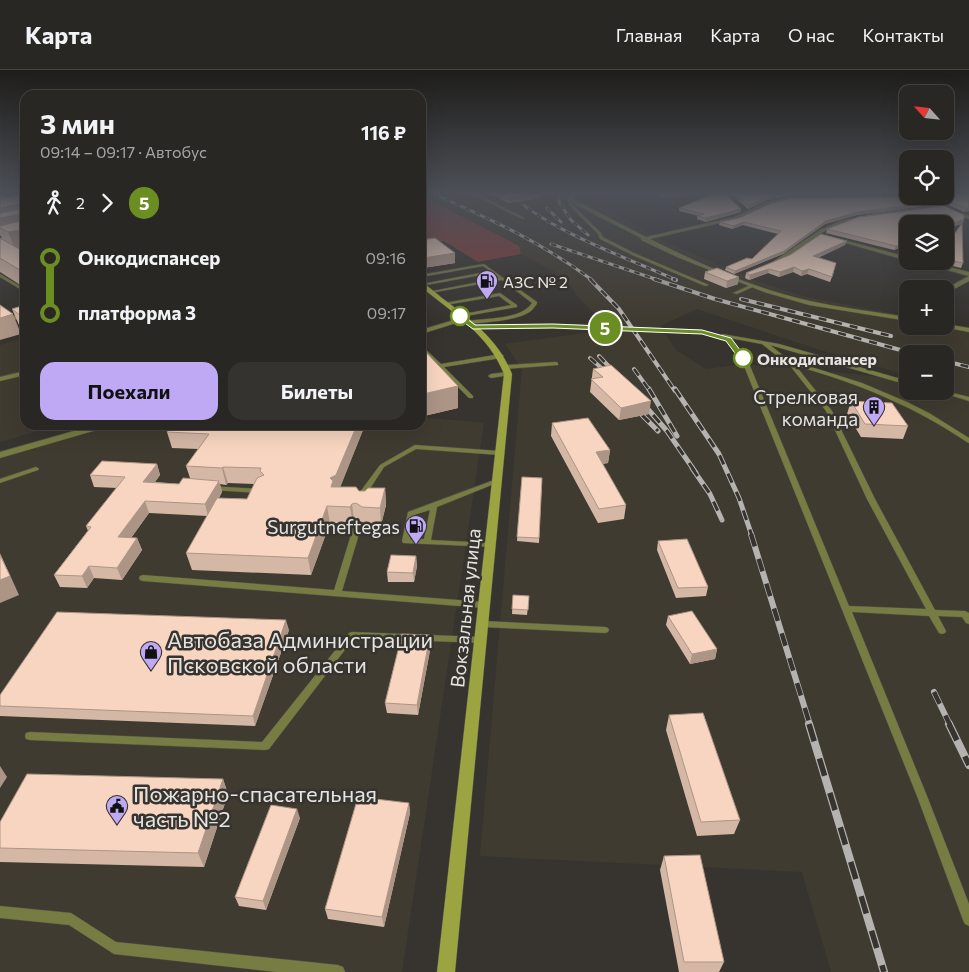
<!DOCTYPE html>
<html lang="ru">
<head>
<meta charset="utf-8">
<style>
	body { margin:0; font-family:Commissioner,sans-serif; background:#353330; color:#f1f3f6; height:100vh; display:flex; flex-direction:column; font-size:19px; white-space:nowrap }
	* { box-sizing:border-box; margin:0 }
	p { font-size:16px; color:#a5a5a6 }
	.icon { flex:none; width:28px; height:28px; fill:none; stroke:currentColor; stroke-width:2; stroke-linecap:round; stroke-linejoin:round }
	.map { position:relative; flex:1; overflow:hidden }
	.side { position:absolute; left:20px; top:20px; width:406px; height:340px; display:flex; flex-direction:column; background:#292723; border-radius:15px; box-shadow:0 5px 20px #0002,0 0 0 1px #454441 }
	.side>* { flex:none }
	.badge { padding:0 10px; border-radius:16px; font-size:18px; line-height:32px }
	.needle { width:32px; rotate:297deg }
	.controls { position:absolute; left:899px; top:15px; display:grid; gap:10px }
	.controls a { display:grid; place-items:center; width:55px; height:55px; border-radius:10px; background:#292723; box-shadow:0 5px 20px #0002,0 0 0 1px #454441; font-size:25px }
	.map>.badge { position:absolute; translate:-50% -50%; box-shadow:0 0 0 2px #fff }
	.legs { display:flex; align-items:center; gap:8px; height:55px; padding:0 20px; font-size:16px }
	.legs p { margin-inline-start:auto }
	.headline { display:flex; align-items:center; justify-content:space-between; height:85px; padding:0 20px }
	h1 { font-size:28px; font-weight:700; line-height:38px }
	.primary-button { display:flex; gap:10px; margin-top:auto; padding:10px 20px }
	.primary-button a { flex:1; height:58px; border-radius:15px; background:#bfa8f4; color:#111; font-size:20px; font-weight:700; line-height:58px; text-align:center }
	.primary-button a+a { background:#353330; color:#f1f3f6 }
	ul { padding:0 20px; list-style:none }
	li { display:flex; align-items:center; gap:18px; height:55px; font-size:19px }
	li i { display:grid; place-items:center; width:8px; height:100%; margin:0 6px; background:currentColor }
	li i::after { content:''; width:12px; height:12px; margin:-6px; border:4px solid; border-radius:50%; background:#292723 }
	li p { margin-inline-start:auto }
	li:first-child i { background:linear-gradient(#0000 50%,currentColor 0) }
	li:last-child i { background:linear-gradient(currentColor 50%,#0000 0) }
	header { display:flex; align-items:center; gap:30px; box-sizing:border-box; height:70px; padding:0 25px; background:#292723; border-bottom:1px solid #454441 }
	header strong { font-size:24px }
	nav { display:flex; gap:28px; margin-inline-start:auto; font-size:18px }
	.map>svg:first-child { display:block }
	.built { fill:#403b30; fill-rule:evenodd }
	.green { fill:#813c38 }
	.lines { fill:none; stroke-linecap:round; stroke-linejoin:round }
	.lane-casing { stroke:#53504b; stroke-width:1 }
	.street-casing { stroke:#53504b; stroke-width:1 }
	.secondary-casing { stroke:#53504b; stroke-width:1 }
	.lane { fill:#777c42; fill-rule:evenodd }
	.street { fill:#777c42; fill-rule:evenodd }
	.secondary { fill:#9ca442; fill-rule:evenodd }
	.rail-far4-casing { stroke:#b5b3b0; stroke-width:3 }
	.rail-far3-casing { stroke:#b5b3b0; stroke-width:4 }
	.rail-far2-casing { stroke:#b5b3b0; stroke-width:5 }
	.rail-far1-casing { stroke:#b5b3b0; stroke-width:6 }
	.rail-casing { stroke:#b5b3b0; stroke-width:8 }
	.rail-far4 { stroke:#37342f; stroke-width:2; stroke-dasharray:5.5; stroke-linecap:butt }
	.rail-far3 { stroke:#37342f; stroke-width:2.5; stroke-dasharray:8; stroke-linecap:butt }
	.rail-far2 { stroke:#37342f; stroke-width:3; stroke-dasharray:10; stroke-linecap:butt }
	.rail-far1 { stroke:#37342f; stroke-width:4.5; stroke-dasharray:13; stroke-linecap:butt }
	.rail { stroke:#37342f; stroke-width:5.5; stroke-dasharray:18; stroke-linecap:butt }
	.wall { fill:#d4b7a5; fill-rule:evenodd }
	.shaded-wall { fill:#ad9586 }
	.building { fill:#f7d5c0; stroke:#ad9586 }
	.line-1 { fill:#6b8e23; stroke:#fff }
	.stop-1-dot { fill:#fff; stroke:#6b8e23; stroke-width:2.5 }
	.labels { text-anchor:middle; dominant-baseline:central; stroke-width:5; stroke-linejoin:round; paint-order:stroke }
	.far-poi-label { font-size:16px; fill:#e5e4e1; stroke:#37342f; text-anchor:start }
	.far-stop-label { font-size:16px; font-weight:bold; fill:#e5e4e1; stroke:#37342f; text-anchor:start }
	.poi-label { font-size:19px; fill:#e5e4e1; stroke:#37342f; text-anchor:end }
	.street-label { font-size:19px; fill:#e5e4e1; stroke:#37342f }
	.near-poi-label { font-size:22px; fill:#e5e4e1; stroke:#37342f; text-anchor:start }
</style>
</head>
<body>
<header>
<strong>Карта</strong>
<nav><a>Главная</a><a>Карта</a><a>О нас</a><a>Контакты</a></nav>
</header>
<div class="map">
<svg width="969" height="902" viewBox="0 0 969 902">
	<rect width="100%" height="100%" fill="#37342f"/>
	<path class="built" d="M421,124H585L659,169L762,213L807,227L907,246L908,256H945V253L969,257V902H831L802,802L480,786L522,299L505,274L599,261L610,265L606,256L578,227L569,214L555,202L521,184L518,176ZM697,239L817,279L907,305L908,284H945V321H908L907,309L742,294L706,299L676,280L660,256Z
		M25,267V355H58L0,372V275Z
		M421,347L484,353L402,902H0V388L115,355H421Z"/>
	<path class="green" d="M421,125L519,176L521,184L478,192L444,171L421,175Z"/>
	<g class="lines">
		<g class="lane-casing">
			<path id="lane" d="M472,124H477L525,148L522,149Z
				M569,129H571L572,134L601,163L603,167L634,183L709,215L705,216L632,185L600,169L598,164L569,135Z
				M25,178V180L0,186V184Z
				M484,194L537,232V233C537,234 533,239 532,240C520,251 485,252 468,254L465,252L466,251C485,248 521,250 532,233L502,210L430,223L428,222L499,208L492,203L421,216L422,214L490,201L483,196L421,207V205Z
				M0,204L25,219V222L0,207Z
				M751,215L755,216L737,224L733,223Z
				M500,223L517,235V237L460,247L458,246V245L511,235L499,226L445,235L443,234L445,233Z
				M553,254L702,260L730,269L748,291L849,536L926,539L867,429L826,341L791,297L762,274L724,267L722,266V264L779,274L908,311V315L770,275L789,290L862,313L907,332L929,343L969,368V373L967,372C913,336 858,313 796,296L832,341L875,429L935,540L965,541L969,543V554L966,553L962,547L938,546L946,561L945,563L942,564L939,563L929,546L852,542L927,726L969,834V856L965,854L963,850L917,726L742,291L726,271L702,264L553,258L473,259L470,257L473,255Z
				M421,275L441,294L501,284L504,286L501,288L444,297L473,326V328H469L421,280Z
				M556,292L558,293V295L506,299L503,297L506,295Z
				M25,301V305L0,311V307Z
				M508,302L510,303V305L491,308L488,306L491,304Z
				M937,321H945L969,327V331Z
				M415,375L500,381L503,383L500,385L416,379L384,397L364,428H358L357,426L380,395Z
				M36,397L38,398L39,399L38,400L0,413V409Z
				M497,409L501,411L499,412L437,437L431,470L491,473L495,475L494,477L403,473L402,471L408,442ZM430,440L424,469H410L414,445Z
				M208,416L260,419L264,421L260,423L211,420L207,418Z
				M355,452H358L362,454L342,521L484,532L487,533L488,535L487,537L484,538L143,511L140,510L139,508L140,506L143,505L334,520Z
				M482,551L605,557L608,558L609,560L608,562L605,563L482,557L479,556L478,554L479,552Z
				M352,562L481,567L484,568L485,570L484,572L481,573L354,568L269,679L265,680L30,670L26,669L25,666L26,663L30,662L262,672L349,563Z
				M0,836L71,843L116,872L338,895L343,897L345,902H277L114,884L69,855L0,848Z"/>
		</g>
		<g class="street-casing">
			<path id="street" d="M570,124H575L573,129L646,167L734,147L767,132L791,127L923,126L921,128L791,129L771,134L738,149L650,169C698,193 757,220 810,231C842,238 875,242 908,247V251L809,235L764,222L677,187L641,170V168L568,131Z
				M942,136L944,138C906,144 868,142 833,157C812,166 798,185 777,193L774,191L820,160L840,151L884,141Z
				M953,140L969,146V149L951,142Z
				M832,167L908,187V191L832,169Z
				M914,191H925L969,202V206Z
				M969,206V211L945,224V219Z
				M25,243V247L0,254V250Z
				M464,247L466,248V250L421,264V260Z
				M945,254L969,258V262L943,257L942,256H945Z
				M95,355H108L107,357L0,388V382Z"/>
		</g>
		<g class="secondary-casing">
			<path id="secondary" d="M421,212C430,217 438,225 446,231C473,251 499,271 512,304L455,902H437L504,304C489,265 453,243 421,217Z"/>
		</g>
		<use href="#lane" class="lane"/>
		<use href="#street" class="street"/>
		<use href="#secondary" class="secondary"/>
		<g class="rail-far4-casing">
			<path id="rail-far4" d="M435,124C492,150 541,172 592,210
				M511,124C547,160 628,188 676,210
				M561,124L559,132L571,150L588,165
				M547,138L561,152
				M551,174L658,210"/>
		</g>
		<g class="rail-far3-casing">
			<path id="rail-far3" d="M590,209L619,239L675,321
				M654,209L715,229L915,284
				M673,209L676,210
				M741,229L891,266
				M599,286L618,306
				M590,288L606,302
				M945,291L969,297
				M634,299L650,321"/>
		</g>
		<g class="rail-far2-casing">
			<path id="rail-far2" d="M649,319L677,366
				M675,319L719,384L739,428L752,466
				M640,330L667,361L696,403
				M642,345L658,361
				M692,398L710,424L722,450"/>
		</g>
		<g class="rail-far1-casing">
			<path id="rail-far1" d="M751,464L810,655
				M934,622L950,655"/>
		</g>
		<g class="rail-casing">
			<path id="rail" d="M809,654L884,902
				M949,654L969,695"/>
		</g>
		<use href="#rail-far4" class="rail-far4"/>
		<use href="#rail-far3" class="rail-far3"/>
		<use href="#rail-far2" class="rail-far2"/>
		<use href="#rail-far1" class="rail-far1"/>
		<use href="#rail" class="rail"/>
	</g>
	<path class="wall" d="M0,124L6,128L25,124V177L18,178L25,182V218L0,202V168H2L0,165Z
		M491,124H540V128L508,133Z
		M731,124H877L791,125L767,130L748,139Z
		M969,124V141L964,142L929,126H945Z
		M932,132L931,135L857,145L825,154L783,184L734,204L725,200L726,197L752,189L778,164L743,155L732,159L719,155L720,152Z
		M679,138L741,142L706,152L697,149V146H699L679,141Z
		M964,149L963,153L945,160V154H908V175L894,180L826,163L827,159Z
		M421,170L455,183V193L423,198L421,197Z
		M845,175L818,187L832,207L830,212L807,204L801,206L793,202L779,207L768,203L749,210L745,208L746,203Z
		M945,178L963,193L961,198L937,192V191H945Z
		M705,202L738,214L726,218L704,209Z
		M25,235V260L19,255L12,239Z
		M421,277L458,338L424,346L421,342Z
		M593,299L649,344L619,350L590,322Z
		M851,331L908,356L903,369L861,367L847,344Z
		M552,353L610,380L608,393L602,394L626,435L624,449L598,453L551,366Z
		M172,355H365L340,417L359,421H365L385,418L386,435L381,455L364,454L358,450H354L353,454L330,453L311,505L192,500L186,483L207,446L149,443L131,468H137L142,480L122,510L94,508L87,518L60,517L54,505L88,461L86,456L117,418L94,417L90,405L157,394L160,405L155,412L179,414L190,408L186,396L198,379L172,378L167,362ZM228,413L254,414L247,429L219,428L222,422L220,414L226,415Z
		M522,407L542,408L539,473L517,471Z
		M658,471L708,517L706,526L676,528L657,480Z
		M416,486L417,496L414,512H388L387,502Z
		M513,525L529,526L527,545L512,544Z
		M668,546L717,579L715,589L690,594L666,555Z
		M289,560L255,656L0,646V625Z
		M431,575L418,645L387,643L385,633Z
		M669,645L740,750L734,764L697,766L666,660Z
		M223,709L228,724L204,797L0,792V752Z
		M409,733L410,743L384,857L328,849L325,839Z
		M300,748L266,840L239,836L235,827Z
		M664,786L724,892L719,902H679L660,800Z"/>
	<path class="shaded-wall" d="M531,124H540V128L508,133V128Z
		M667,124H702L659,128L660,125Z
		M779,124H791L767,130L748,139L749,135L767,127Z
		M932,132L931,135L857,145L825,154L783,184L734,204L735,201L826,151L858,142Z
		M21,133L25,156V177L15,179L8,162L0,158V138Z
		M965,138H969V141L964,142Z
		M741,139V142L706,152V148Z
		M964,149L963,153L945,160V157Z
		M744,152L743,155L732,159L733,156Z
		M847,171L845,175L812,191L813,186Z
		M908,172V175L894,180L896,176Z
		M455,183V193L423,198V188Z
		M794,197L793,202L779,207L780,202Z
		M769,199L768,203L749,210L750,205Z
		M809,199L807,204L801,206L802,201Z
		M739,207L738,214L726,218L727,211Z
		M13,244L21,264L0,270V248Z
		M458,316V338L424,346L423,324Z
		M651,331L649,344L619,350L621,338Z
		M357,355H365L334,433L330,408Z
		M610,380L608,393L594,395L596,382Z
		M157,394L160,405L147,423L143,412Z
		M223,397L228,413L226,415L222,398Z
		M219,411L222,422L208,446L205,434Z
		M385,418L386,435L381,455L380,438Z
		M145,431L149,443L123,479L118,467Z
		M352,434L354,450L353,454L350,437Z
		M327,436L330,453L311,505L308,488Z
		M137,468L142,480L122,510L117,498Z
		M0,483L19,525L0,533Z
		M416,486L417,496L414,512L413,503Z
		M89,496L94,508L87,518L82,506Z
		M286,550L289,560L255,656L253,646Z
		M430,565L431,575L418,645L417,635Z
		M717,579L715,589L690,594L692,584Z
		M0,696L7,707L0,718Z
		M223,709L228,724L204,797L198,783Z
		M409,733L410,743L384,857L382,847Z
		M297,739L300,748L266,840L263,831Z"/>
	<path class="building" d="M22,124H25V159L8,162L0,158V156L20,151L21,144L0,148V143L20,139L21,133L0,138V126H4L6,128Z
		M501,124H531L508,128Z
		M714,124H725L741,139L706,148L697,146L704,144L679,138Z
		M735,124H779L767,127L749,135Z
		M945,124H969V138H965L937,126H945Z
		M922,127L932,132L858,142L826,151L784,181L735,201L726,197L747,188L752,189L781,161L744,152L733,156L720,152L739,148L772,133L792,128Z
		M944,136L964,145V149L945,157V154H908V172L896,176L827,159L859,147Z
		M962,153L963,193L945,189V178Z
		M821,164L847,171L813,186L836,193L832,207L809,199L802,201L794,197L780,202L769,199L750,205L746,203L790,185Z
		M0,168L25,182V203L0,188Z
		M435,168L455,183L423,188L421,187V170Z
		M717,198L739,207L727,211L705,202Z
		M0,235L13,244L0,248Z
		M25,235V249L12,239Z
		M421,277L458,316L423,324L421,321Z
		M611,295L651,331L621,338L591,309L603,307L593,299Z
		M851,331L892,333L908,356L865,354Z
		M588,348L610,380L596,382L626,435L599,439L552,353Z
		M172,355H357L336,405L330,408L333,411L331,417H356L359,421H365L368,418H385L380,438L362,437L356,433L352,434L350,437L327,436L308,488L186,483L217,428L247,429L257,408L264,405L260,401L261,398L223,397L222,398L186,396L209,364L167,362Z
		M102,391L157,394L143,412L179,414L183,408L219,411L205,434L145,431L118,467L137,468L117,498L89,496L82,506L54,505L91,457L86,456L125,407L90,405Z
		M522,407L542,408L539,468L517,467Z
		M687,469L708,517L678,518L658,471Z
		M0,485L10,506L0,510Z
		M391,485L416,486L413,503L387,502Z
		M513,525L529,526L528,540L512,539Z
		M692,541L717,579L692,584L668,546Z
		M57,542L286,550L253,646L0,636V625Z
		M402,564L430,565L417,635L385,633Z
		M703,643L740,750L701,752L669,645Z
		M27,704L223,709L198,783L0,778V752Z
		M358,727L409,733L382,847L325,839Z
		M271,735L297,739L263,831L235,827Z
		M700,785L724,892H684L664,786Z"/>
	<linearGradient id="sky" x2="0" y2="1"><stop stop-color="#1e1d1a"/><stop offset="0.49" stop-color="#4d5058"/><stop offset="1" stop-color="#4d5058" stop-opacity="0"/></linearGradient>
	<rect width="969" height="251" fill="url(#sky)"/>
	<path class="line-1" d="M458,245H462L475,255L553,254L702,260L731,268L746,288L740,290L726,271L702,264L553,258L473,259L458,248Z"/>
	<defs>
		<g id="fuel-pin" transform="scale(1.125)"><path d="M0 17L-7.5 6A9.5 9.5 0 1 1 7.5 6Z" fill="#bfa8f4" stroke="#37342f"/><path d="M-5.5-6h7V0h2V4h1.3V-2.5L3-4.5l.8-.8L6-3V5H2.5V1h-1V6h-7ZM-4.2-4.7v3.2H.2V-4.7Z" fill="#111"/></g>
		<g id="building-pin" transform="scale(1.125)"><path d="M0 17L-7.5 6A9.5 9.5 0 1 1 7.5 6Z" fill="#bfa8f4" stroke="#37342f"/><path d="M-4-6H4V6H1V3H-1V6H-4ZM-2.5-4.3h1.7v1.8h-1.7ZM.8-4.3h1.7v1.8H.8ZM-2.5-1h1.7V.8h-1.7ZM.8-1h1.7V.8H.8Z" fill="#111"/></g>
		<g id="shop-pin" transform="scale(1.125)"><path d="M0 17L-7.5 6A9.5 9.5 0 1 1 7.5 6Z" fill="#bfa8f4" stroke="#37342f"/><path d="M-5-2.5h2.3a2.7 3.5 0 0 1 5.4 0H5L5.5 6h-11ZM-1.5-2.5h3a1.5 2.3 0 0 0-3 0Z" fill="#111"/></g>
		<g id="civic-pin" transform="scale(1.125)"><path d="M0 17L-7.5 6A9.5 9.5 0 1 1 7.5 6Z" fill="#bfa8f4" stroke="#37342f"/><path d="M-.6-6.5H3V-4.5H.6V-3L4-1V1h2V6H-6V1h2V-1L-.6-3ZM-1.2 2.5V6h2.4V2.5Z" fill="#111"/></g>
	</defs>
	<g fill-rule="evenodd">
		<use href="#fuel-pin" x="487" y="211"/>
		<use href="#building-pin" x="874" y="337"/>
		<use href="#fuel-pin" x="416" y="456"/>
		<use href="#shop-pin" x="151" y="582"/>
		<use href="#civic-pin" x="117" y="736"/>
	</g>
	<g class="stop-1-dot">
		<circle cx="460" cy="246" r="9"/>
		<circle cx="743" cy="288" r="9"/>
	</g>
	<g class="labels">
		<g class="far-poi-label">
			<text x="503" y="211">АЗС № 2</text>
		</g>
		<g class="far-stop-label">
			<text x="757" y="288">Онкодиспансер</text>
		</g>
		<g class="poi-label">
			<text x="858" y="326">Стрелковая<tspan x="858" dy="22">команда</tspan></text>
			<text x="400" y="456">Surgutneftegas</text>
		</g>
		<g class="street-label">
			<text transform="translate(465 538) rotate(-84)">Вокзальная улица</text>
		</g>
		<g class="near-poi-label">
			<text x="167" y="569">Автобаза Администрации<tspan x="167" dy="25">Псковской области</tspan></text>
			<text x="133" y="723">Пожарно-спасательная<tspan x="133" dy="25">часть №2</tspan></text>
		</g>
	</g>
</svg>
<div class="controls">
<a><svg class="needle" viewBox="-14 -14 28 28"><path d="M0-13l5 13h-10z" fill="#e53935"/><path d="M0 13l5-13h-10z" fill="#a5a5a6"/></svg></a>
<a><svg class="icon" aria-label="locate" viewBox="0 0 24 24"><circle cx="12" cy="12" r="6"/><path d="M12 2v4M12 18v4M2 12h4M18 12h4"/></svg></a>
<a><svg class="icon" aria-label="layers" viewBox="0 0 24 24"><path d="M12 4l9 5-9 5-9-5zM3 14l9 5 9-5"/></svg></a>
<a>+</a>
<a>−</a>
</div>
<b class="badge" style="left:605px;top:258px;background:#6b8e23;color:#fff">5</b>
<section class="side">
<div class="headline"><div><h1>3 мин</h1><p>09:14 – 09:17 · Автобус</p></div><b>116 ₽</b></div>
<div class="legs"><svg class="icon" aria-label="walk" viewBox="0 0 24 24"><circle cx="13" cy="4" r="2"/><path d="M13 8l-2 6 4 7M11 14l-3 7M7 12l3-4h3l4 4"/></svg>2<svg class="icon" aria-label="forward" viewBox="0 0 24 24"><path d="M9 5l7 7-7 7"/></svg><b class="badge" style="background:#6b8e23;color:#fff">5</b></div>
<ul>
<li><i style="color:#6b8e23"></i><b>Онкодиспансер</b><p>09:16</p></li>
<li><i style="color:#6b8e23"></i><b>платформа 3</b><p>09:17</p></li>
</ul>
<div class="primary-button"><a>Поехали</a><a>Билеты</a></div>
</section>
</div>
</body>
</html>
